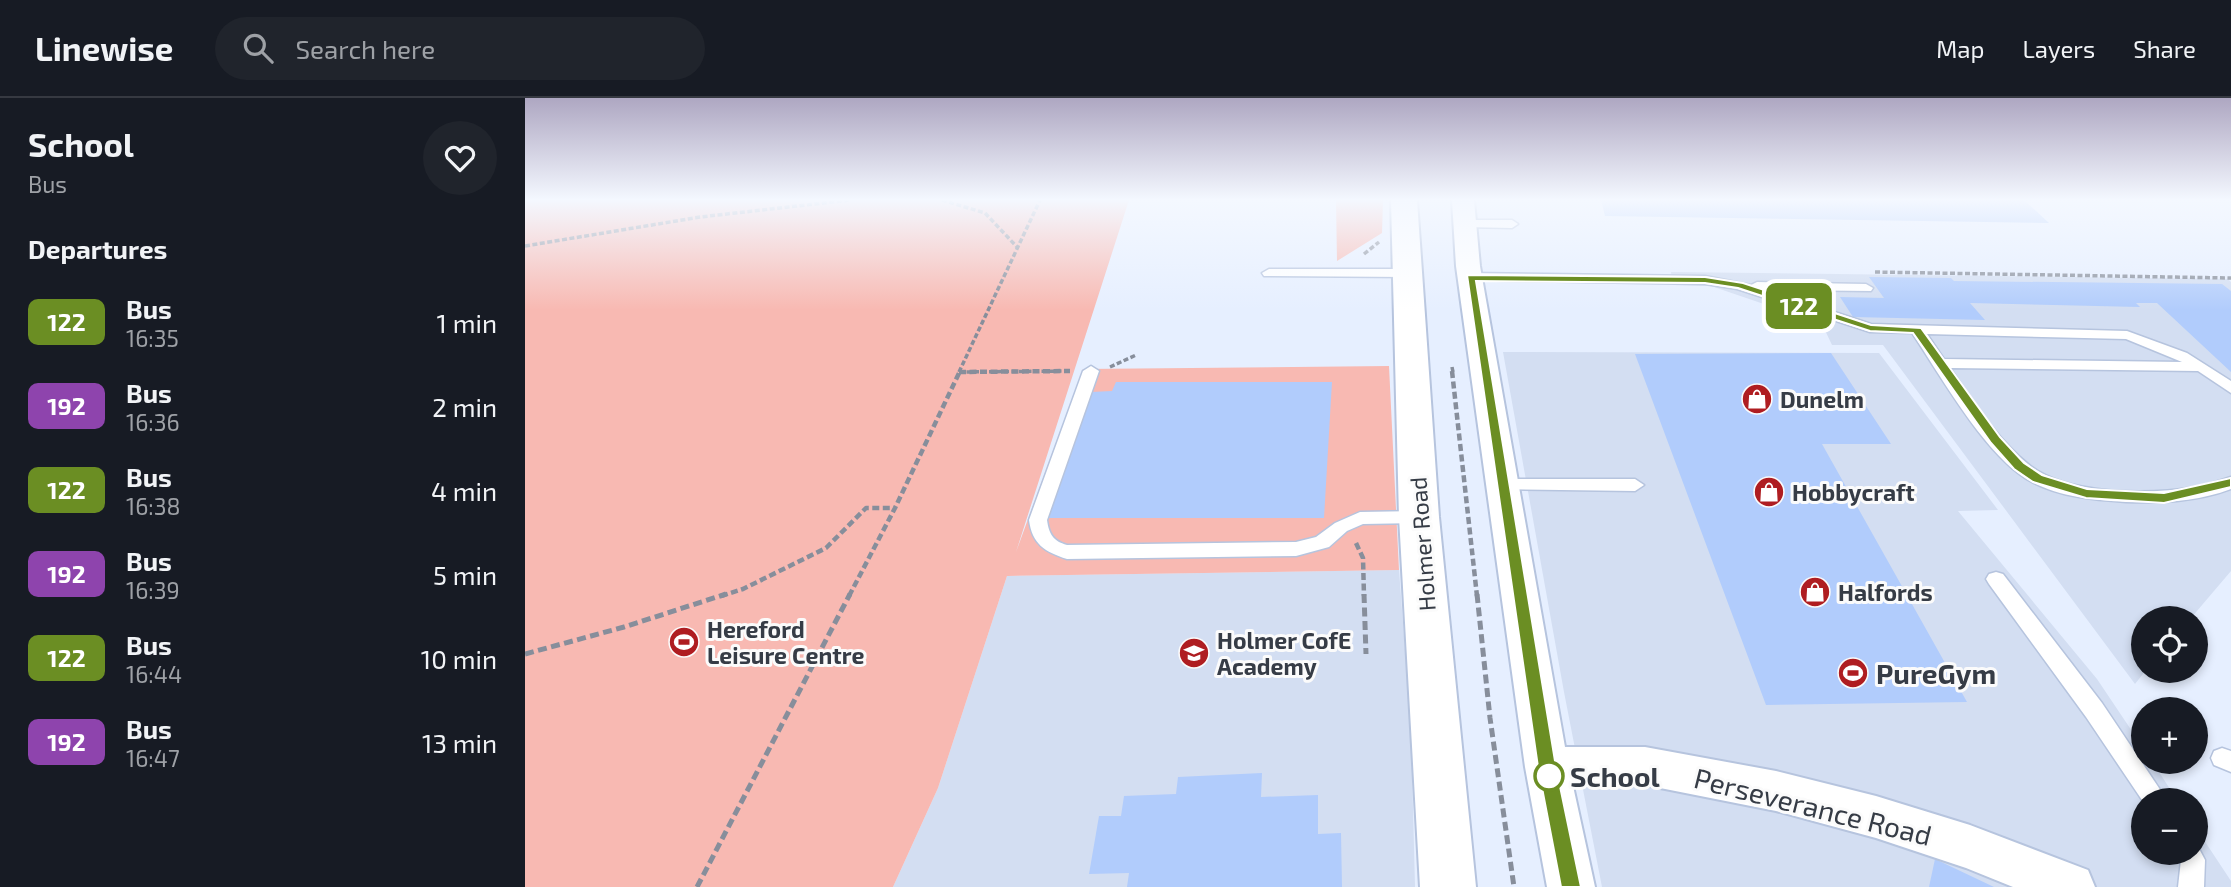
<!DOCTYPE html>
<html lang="en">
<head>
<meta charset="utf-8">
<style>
	body { margin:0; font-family:"Exo 2",sans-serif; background:#20242c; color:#f1f3f6; height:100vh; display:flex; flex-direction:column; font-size:26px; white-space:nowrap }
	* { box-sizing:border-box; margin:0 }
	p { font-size:23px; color:#9ea1a6 }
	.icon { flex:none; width:38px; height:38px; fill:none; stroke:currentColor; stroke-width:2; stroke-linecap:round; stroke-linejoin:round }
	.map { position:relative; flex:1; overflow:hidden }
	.side { display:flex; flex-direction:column; background:#171b24; width:525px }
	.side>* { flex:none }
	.badge { padding:0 14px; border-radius:10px; font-size:24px; line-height:46px }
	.buttons { position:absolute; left:1606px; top:508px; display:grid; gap:14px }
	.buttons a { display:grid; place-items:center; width:77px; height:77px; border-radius:50%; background:#171b24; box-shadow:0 4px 10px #0003; font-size:35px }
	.map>.badge { position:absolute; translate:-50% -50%; box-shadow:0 0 0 4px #fff }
	h2 { padding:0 28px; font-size:26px; line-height:63px }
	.round { display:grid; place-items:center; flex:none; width:74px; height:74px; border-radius:37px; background:#20242c }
	.summary { display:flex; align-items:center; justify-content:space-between; height:119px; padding:0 28px }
	h1 { font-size:33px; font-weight:700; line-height:52px }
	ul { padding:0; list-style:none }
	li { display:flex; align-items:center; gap:21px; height:84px; padding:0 28px }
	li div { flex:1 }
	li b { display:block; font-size:26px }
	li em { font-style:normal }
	li .badge { min-width:77px; font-weight:700; text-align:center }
	header { display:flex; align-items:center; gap:42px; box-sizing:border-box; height:98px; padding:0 35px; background:#171b24; border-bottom:2px solid #363941 }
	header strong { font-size:33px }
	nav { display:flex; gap:38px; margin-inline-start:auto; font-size:24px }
	.search { width:490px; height:63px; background:#20242c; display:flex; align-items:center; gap:18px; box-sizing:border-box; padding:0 24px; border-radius:38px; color:#9ea1a6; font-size:26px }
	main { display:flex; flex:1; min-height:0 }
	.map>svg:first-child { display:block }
	.built { fill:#d3def2 }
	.green { fill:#f8b9b2 }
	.building { fill:#b1ccfc }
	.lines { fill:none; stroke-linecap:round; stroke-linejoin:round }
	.service-casing { stroke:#b6c4de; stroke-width:3 }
	.minor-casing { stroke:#b6c4de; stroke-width:4 }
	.trunk-casing { stroke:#b6c4de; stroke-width:4 }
	.path-far2 { stroke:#878e9b; stroke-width:3.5; stroke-dasharray:5 2.5; stroke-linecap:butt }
	.path-far1 { stroke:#878e9b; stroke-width:4.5; stroke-dasharray:7 3.5; stroke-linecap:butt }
	.path { stroke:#878e9b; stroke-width:5; stroke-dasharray:9 4.5; stroke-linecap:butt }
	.service { fill:#fff; fill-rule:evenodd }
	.minor { fill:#fff; fill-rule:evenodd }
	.trunk { fill:#fff; fill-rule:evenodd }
	.line { fill:#6b8e23; stroke:#fff; stroke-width:2 }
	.stop-dot { fill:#fff; stroke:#6b8e23; stroke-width:3.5 }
	.labels { text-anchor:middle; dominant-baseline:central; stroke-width:6; stroke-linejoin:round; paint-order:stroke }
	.poi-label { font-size:23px; font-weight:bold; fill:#363c46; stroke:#fbfbfb; text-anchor:start }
	.street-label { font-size:23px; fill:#363c46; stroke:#fbfbfb }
	.near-poi-label { font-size:28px; font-weight:bold; fill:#363c46; stroke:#fbfbfb; text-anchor:start }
	.near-stop-label { font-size:28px; font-weight:bold; fill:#363c46; stroke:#fbfbfb; text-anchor:start }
	.near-street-label { font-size:28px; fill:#363c46; stroke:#fbfbfb }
</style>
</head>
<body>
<header>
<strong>Linewise</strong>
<div class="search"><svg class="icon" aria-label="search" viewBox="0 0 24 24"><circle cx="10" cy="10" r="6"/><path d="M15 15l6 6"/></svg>Search here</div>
<nav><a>Map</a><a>Layers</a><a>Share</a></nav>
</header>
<main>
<section class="side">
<div class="summary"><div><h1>School</h1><p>Bus</p></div><a class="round"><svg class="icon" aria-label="heart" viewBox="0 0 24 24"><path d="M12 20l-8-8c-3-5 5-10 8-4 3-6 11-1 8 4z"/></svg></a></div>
<h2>Departures</h2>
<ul>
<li><span class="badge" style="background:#6b8e23;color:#fff">122</span><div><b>Bus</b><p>16:35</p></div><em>1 min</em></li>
<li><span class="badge" style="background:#8e44ad;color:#fff">192</span><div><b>Bus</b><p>16:36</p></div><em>2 min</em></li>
<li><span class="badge" style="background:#6b8e23;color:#fff">122</span><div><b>Bus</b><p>16:38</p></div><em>4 min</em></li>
<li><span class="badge" style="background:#8e44ad;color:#fff">192</span><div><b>Bus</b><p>16:39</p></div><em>5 min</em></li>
<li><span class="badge" style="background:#6b8e23;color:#fff">122</span><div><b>Bus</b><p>16:44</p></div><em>10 min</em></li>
<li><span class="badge" style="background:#8e44ad;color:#fff">192</span><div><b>Bus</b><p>16:47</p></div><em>13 min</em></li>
</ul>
</section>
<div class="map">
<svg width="1706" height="789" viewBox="0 0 1706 789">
	<rect width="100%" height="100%" fill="#e6efff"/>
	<path class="built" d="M1146,174L1703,181L1706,184V473L1666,520H1619V572H1621L1610,586L1358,247H1307L1297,226L1186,188L1148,187Z
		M978,254L1354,255L1473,412L1433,413L1572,581L1619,651V663H1627L1652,702H1619V754H1671V730L1706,783V789H1077L1039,594Z
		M874,472L886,632L890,789H368L413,690L482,478Z"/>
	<path class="green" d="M0,102H604L491,454L558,271L864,268L874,472L482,478L413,690L368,789H0Z
		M811,102H858L857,135L812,163Z"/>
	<path class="building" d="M1076,102H1499L1524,125L1080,118Z
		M1344,179L1426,180L1429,183L1697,186L1706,193V274L1632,205H1611L1615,209L1445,205L1460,222L1328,219L1315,199L1359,200Z
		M1306,255L1366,346H1297L1442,604L1241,607L1110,256Z
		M591,284H807L799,420H518L566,294L587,293Z
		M737,675L736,699L793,697V736L816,735L817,789H602L604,775L564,776L574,718H596L599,698L651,696L653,679Z
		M1410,761L1469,789H1404Z"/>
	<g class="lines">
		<g class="service-casing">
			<path id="service" d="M934,122H987L993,126L987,130L938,129L932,125Z
				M744,171H883L890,175L883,179L739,178L737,175Z
				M945,175L1180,178L1226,187L1232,184L1341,186L1348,190L1346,193L1243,192L1346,226L1602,233L1662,255L1706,283V295L1673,273L1425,270C1448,303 1471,340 1503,366C1540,397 1623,397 1670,389C1682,387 1694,383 1706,379V391C1672,404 1636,405 1601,404C1570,402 1535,399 1507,384C1462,361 1416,278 1387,235L1345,234L1212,191L1180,186L940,182V176ZM1402,236L1601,241L1657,264L1419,261Z
				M566,268L574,273L522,422C524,436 528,443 542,447L771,444L791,439L810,425L835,414L894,413L900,415L903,419L900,423L894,425L838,426L822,433L804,449L771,458L542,461C520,454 507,446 504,422L558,273Z
				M978,381H1110L1119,387L1110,393L972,391L969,387L972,383Z
				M1471,474L1478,476L1577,605L1642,702H1619V705L1561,619L1464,486L1461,481L1464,476Z
				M1697,650L1706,653V674L1689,667L1686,660L1689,653Z
				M1671,745L1680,762L1679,789H1653L1656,762L1653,754H1671Z"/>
		</g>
		<g class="minor-casing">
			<path id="minor" d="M927,102H949L955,168L1040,649H1120L1251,673L1351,698L1445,727L1563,772L1570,789H1488L1441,770L1351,740L1251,713L1120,687L1048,688L1070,789H1022L1000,669L931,168Z"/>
		</g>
		<g class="trunk-casing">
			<path id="trunk" d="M866,102H892L914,419L951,789H895L874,419Z"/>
		</g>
		<path class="path-far2" d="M417,102L460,115L493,150
			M0,148L175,119L325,102
			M839,156L854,144
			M1350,174L1706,180
			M585,269L611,257
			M927,269L928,274
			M434,274L545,273
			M434,274L515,102"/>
		<path class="path-far1" d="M927,273L952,498
			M434,274L545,273
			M831,445L838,460L839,498
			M196,498L218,491L301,450L341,410H369
			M324,498L370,410L435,273"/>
		<path class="path" d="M839,496L841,556
			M952,496L965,620L989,789
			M0,556L99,529L201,496
			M172,789L325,496"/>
		<use href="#service" class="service"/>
		<use href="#minor" class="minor"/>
		<use href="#trunk" class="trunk"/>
	</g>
	<linearGradient id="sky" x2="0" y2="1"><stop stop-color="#aea7c2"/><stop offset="0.48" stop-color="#f4f8ff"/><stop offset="1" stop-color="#f4f8ff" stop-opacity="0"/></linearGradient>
	<rect width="1706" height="212" fill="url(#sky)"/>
	<path class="line" d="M942,177L1180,179L1218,185L1346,227L1396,230L1475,339L1499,365L1517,377L1562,391L1639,395L1706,380V389L1639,405L1561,400L1508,384L1489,371L1466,345L1388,235L1345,233L1213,190L1180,185L951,183L1031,669L1056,789H1036L1013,669Z"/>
	<defs>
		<g id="shop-disc" transform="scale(1.575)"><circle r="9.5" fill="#af1d21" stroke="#fbfbfb"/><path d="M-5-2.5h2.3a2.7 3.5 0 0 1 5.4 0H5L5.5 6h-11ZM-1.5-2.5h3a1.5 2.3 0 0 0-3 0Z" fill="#fff"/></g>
		<g id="stadium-disc" transform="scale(1.575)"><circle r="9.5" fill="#af1d21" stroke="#fbfbfb"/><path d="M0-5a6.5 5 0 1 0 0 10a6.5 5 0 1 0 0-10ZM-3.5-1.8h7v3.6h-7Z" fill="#fff"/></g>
		<g id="school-disc" transform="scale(1.575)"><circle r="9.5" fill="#af1d21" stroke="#fbfbfb"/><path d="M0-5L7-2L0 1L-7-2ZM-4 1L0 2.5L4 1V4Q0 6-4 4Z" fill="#fff"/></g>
	</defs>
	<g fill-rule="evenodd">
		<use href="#shop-disc" x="1232" y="301"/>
		<use href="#shop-disc" x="1244" y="394"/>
		<use href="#shop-disc" x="1290" y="494"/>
		<use href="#stadium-disc" x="159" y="544"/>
		<use href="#school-disc" x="669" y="555"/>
		<use href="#stadium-disc" x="1328" y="575"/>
	</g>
	<circle class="stop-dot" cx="1024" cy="678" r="14"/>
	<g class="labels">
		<g class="poi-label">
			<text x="1255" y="301">Dunelm</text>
			<text x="1267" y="394">Hobbycraft</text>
			<text x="1313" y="494">Halfords</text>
			<text x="182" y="531">Hereford<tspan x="182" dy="26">Leisure Centre</tspan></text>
			<text x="692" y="542">Holmer CofE<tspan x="692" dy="26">Academy</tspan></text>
		</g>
		<g class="street-label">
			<text transform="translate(897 446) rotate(-94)">Holmer Road</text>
		</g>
		<g class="near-poi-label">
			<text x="1351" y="575">PureGym</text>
		</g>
		<g class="near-stop-label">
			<text x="1045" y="678">School</text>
		</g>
		<g class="near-street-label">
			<text transform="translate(1288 708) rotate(14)">Perseverance Road</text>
		</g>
	</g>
</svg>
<div class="buttons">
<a><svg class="icon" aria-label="locate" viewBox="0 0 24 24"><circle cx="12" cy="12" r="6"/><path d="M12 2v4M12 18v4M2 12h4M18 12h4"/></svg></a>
<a>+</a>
<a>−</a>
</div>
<b class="badge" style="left:1274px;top:208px;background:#6b8e23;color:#fff">122</b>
</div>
</main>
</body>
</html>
